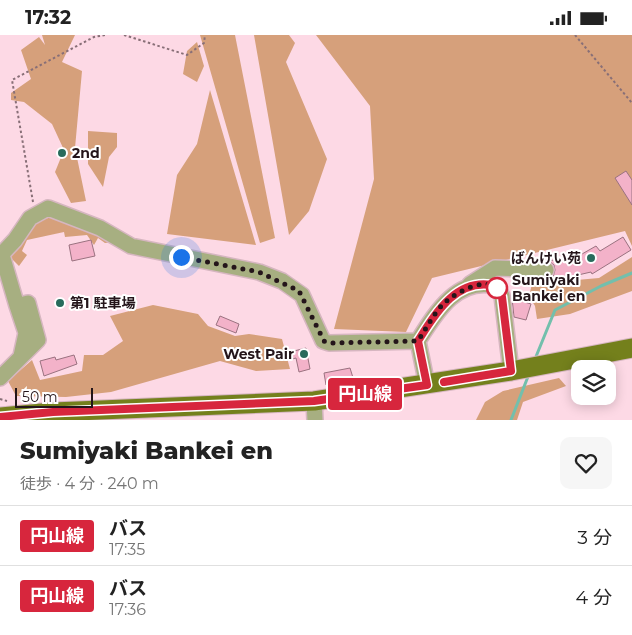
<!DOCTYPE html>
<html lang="ja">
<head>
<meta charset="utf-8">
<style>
	body { margin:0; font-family:Montserrat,"Noto Sans JP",sans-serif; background:#f6f6f6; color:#222; height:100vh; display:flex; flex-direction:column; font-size:19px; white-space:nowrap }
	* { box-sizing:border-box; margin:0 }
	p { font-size:16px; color:#767676 }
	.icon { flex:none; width:28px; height:28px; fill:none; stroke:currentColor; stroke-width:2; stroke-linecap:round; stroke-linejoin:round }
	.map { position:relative; height:385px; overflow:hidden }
	.side { display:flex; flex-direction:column; background:#fff; flex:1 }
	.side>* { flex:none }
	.badge { padding:0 10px; border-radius:4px; font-size:18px; line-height:32px }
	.tools { position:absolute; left:571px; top:325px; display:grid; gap:10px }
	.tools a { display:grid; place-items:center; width:45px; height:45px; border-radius:10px; background:#fff; box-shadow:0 2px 12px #0003; font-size:25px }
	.scale { position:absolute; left:15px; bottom:12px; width:78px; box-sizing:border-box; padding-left:5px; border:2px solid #24151a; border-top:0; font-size:14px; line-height:18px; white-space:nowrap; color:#24151a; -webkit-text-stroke:4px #fff; paint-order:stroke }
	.you { position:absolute; width:25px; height:25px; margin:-12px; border:4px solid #fff; border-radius:50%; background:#1a73e8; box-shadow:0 0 0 8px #1a73e833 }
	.map>.badge { position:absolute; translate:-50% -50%; box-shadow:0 0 0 2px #fff }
	.round { display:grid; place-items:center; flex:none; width:52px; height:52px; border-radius:10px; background:#f6f6f6 }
	.headline { display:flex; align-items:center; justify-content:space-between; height:85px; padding:0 20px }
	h1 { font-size:24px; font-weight:800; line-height:38px }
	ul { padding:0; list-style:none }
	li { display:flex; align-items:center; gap:15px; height:60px; padding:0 20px; border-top:1px solid #e0e0e0 }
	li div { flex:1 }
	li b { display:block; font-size:19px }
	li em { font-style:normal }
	li .badge { min-width:55px; font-weight:700; text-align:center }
	.status { display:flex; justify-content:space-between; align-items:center; height:35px; padding:0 25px; background:#fff; direction:ltr }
	.status svg { height:14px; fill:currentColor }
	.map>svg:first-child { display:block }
	.forest { fill:#d6a07b }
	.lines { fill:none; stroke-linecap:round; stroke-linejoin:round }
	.stream { stroke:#73bfac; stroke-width:3 }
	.building { fill:#f3b2c9; stroke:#9a7280 }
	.minor-casing { stroke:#d6b6c0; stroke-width:18 }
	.major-casing { stroke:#d6b6c0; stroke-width:21 }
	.path { stroke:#886f77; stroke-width:2; stroke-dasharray:2.5 2.5; stroke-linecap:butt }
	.minor { stroke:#a7af81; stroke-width:15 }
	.major { stroke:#74801c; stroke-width:19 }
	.line-casing { stroke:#fff; stroke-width:11 }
	.line { stroke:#d7263d; stroke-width:8 }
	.walk { stroke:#24151a; stroke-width:5; stroke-dasharray:0 9 }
	.poi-dot { fill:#286b5c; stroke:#fff; stroke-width:2 }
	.stop-dot { fill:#fff; stroke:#d7263d; stroke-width:2.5 }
	.labels { text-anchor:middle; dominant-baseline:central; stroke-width:4; stroke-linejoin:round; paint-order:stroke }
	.poi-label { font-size:14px; font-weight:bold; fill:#24151a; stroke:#fff; text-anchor:start }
	.stop-label { font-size:14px; font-weight:bold; fill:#24151a; stroke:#fff; text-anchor:start }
</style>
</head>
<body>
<div class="status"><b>17:32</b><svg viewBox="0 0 49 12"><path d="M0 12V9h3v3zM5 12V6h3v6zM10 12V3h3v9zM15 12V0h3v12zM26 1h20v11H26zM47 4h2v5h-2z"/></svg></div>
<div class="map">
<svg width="632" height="385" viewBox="0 0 632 385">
	<rect width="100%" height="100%" fill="#fdd9e5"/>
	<path class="forest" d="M42,0H75L62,27L82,36L75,113L86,166L71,168L55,137L64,115L52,89L24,67L11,65V58L31,44L21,15L39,2L45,10Z
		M200,0H235L275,203L260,208Z
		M254,0H289L295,8L286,27L327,124L309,176L289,200Z
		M316,0H632V211L625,196L432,243L406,297L334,294L374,144L370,71Z
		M197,7L204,31L197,47L183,39L187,16Z
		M210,55L256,210L167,199L177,140L197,109Z
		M88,96L117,98V112L109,122L103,152L88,129Z
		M57,182L114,207L105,208L98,203L94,210L87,200L65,202L64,197L27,205L22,216L27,220L19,231L9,221C22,197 27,184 57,182Z
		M632,222V256L570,279L537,284L535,271L529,261L532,249L599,243Z
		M153,270L198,279L208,291L235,301L249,299L282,304L290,334L256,336L220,326L111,357L66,362L16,361L8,346L32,325L40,345L82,336L84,320H103L123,306L110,281Z
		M559,343L566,351L523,367L517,385H476L485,367L503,356Z"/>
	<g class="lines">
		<path class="stream" d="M535,324L555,275L601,251L632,238
			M511,385L529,339"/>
	</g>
	<path class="building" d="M626,136L632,145V170L615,143Z
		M623,202L631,215L592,239L591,237L552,246L555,235L554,230L549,226L582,219L596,211L600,216Z
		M91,205L95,221L72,226L69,210Z
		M512,263L531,269L526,285L514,282Z
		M220,281L239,289L236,298L216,290Z
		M306,313L310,334L299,337L296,323L292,324L290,317Z
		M74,320L77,329L44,341L40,326L55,322L56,325Z
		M350,333L354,346L326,350L324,338Z"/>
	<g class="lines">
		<g class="minor-casing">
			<path id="minor" d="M2,220L17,271
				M0,221L15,205L30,183L48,173L100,193L131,211L259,237L282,246L302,260L323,306L329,308L418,306
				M470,249L495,233L546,235
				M0,343L38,305L28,268L17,271L26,298L21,321
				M427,350L418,306C435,279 457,241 496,251L502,261L511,336
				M314,366L315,385"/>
		</g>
		<g class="major-casing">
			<path id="major" d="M0,382L53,377L314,366L511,336L632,313"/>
		</g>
		<path class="path" d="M124,0L187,20L204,8L205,0
			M575,0L632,68
			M33,167L12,45L94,2L105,0
			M0,364L7,366"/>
		<use href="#minor" class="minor"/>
		<use href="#major" class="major"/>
	</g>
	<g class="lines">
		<g class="line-casing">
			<path id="line" d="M0,382L53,377L314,366L427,350L418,306C435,279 457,241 496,251L502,262L511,336L444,347"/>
		</g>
		<use href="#line" class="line"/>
		<path class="walk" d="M181,222L259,237L299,256L324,306L329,308L418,306C436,278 439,265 471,252C480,249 489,247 497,253"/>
	</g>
	<g class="poi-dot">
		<circle cx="62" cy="118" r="5"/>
		<circle cx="591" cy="223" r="5"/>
		<circle cx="60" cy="268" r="5"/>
		<circle cx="304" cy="319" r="5"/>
	</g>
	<circle class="stop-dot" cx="497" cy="253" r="10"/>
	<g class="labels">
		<g class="poi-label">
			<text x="72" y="118">2nd</text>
			<text x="581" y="223" text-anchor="end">ばんけい苑</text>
			<text x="70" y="268">第1 駐車場</text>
			<text x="294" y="319" text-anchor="end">West Pair</text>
		</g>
		<g class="stop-label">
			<text x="512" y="245">Sumiyaki<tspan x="512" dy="16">Bankei en</tspan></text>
		</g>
	</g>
</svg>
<div class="tools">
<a><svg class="icon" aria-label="layers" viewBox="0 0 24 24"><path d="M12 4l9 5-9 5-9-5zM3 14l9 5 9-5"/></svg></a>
</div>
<div class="scale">50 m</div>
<div class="you" style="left:181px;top:222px"></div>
<b class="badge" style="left:365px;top:359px;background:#d7263d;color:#fff">円山線</b>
</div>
<section class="side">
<div class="headline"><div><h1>Sumiyaki Bankei en</h1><p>徒歩 · 4 分 · 240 m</p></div><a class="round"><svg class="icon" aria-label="heart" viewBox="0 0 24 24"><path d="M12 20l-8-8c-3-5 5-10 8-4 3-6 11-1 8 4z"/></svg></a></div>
<ul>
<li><span class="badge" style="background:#d7263d;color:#fff">円山線</span><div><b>バス</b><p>17:35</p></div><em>3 分</em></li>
<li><span class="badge" style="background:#d7263d;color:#fff">円山線</span><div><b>バス</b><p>17:36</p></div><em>4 分</em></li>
</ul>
</section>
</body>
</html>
